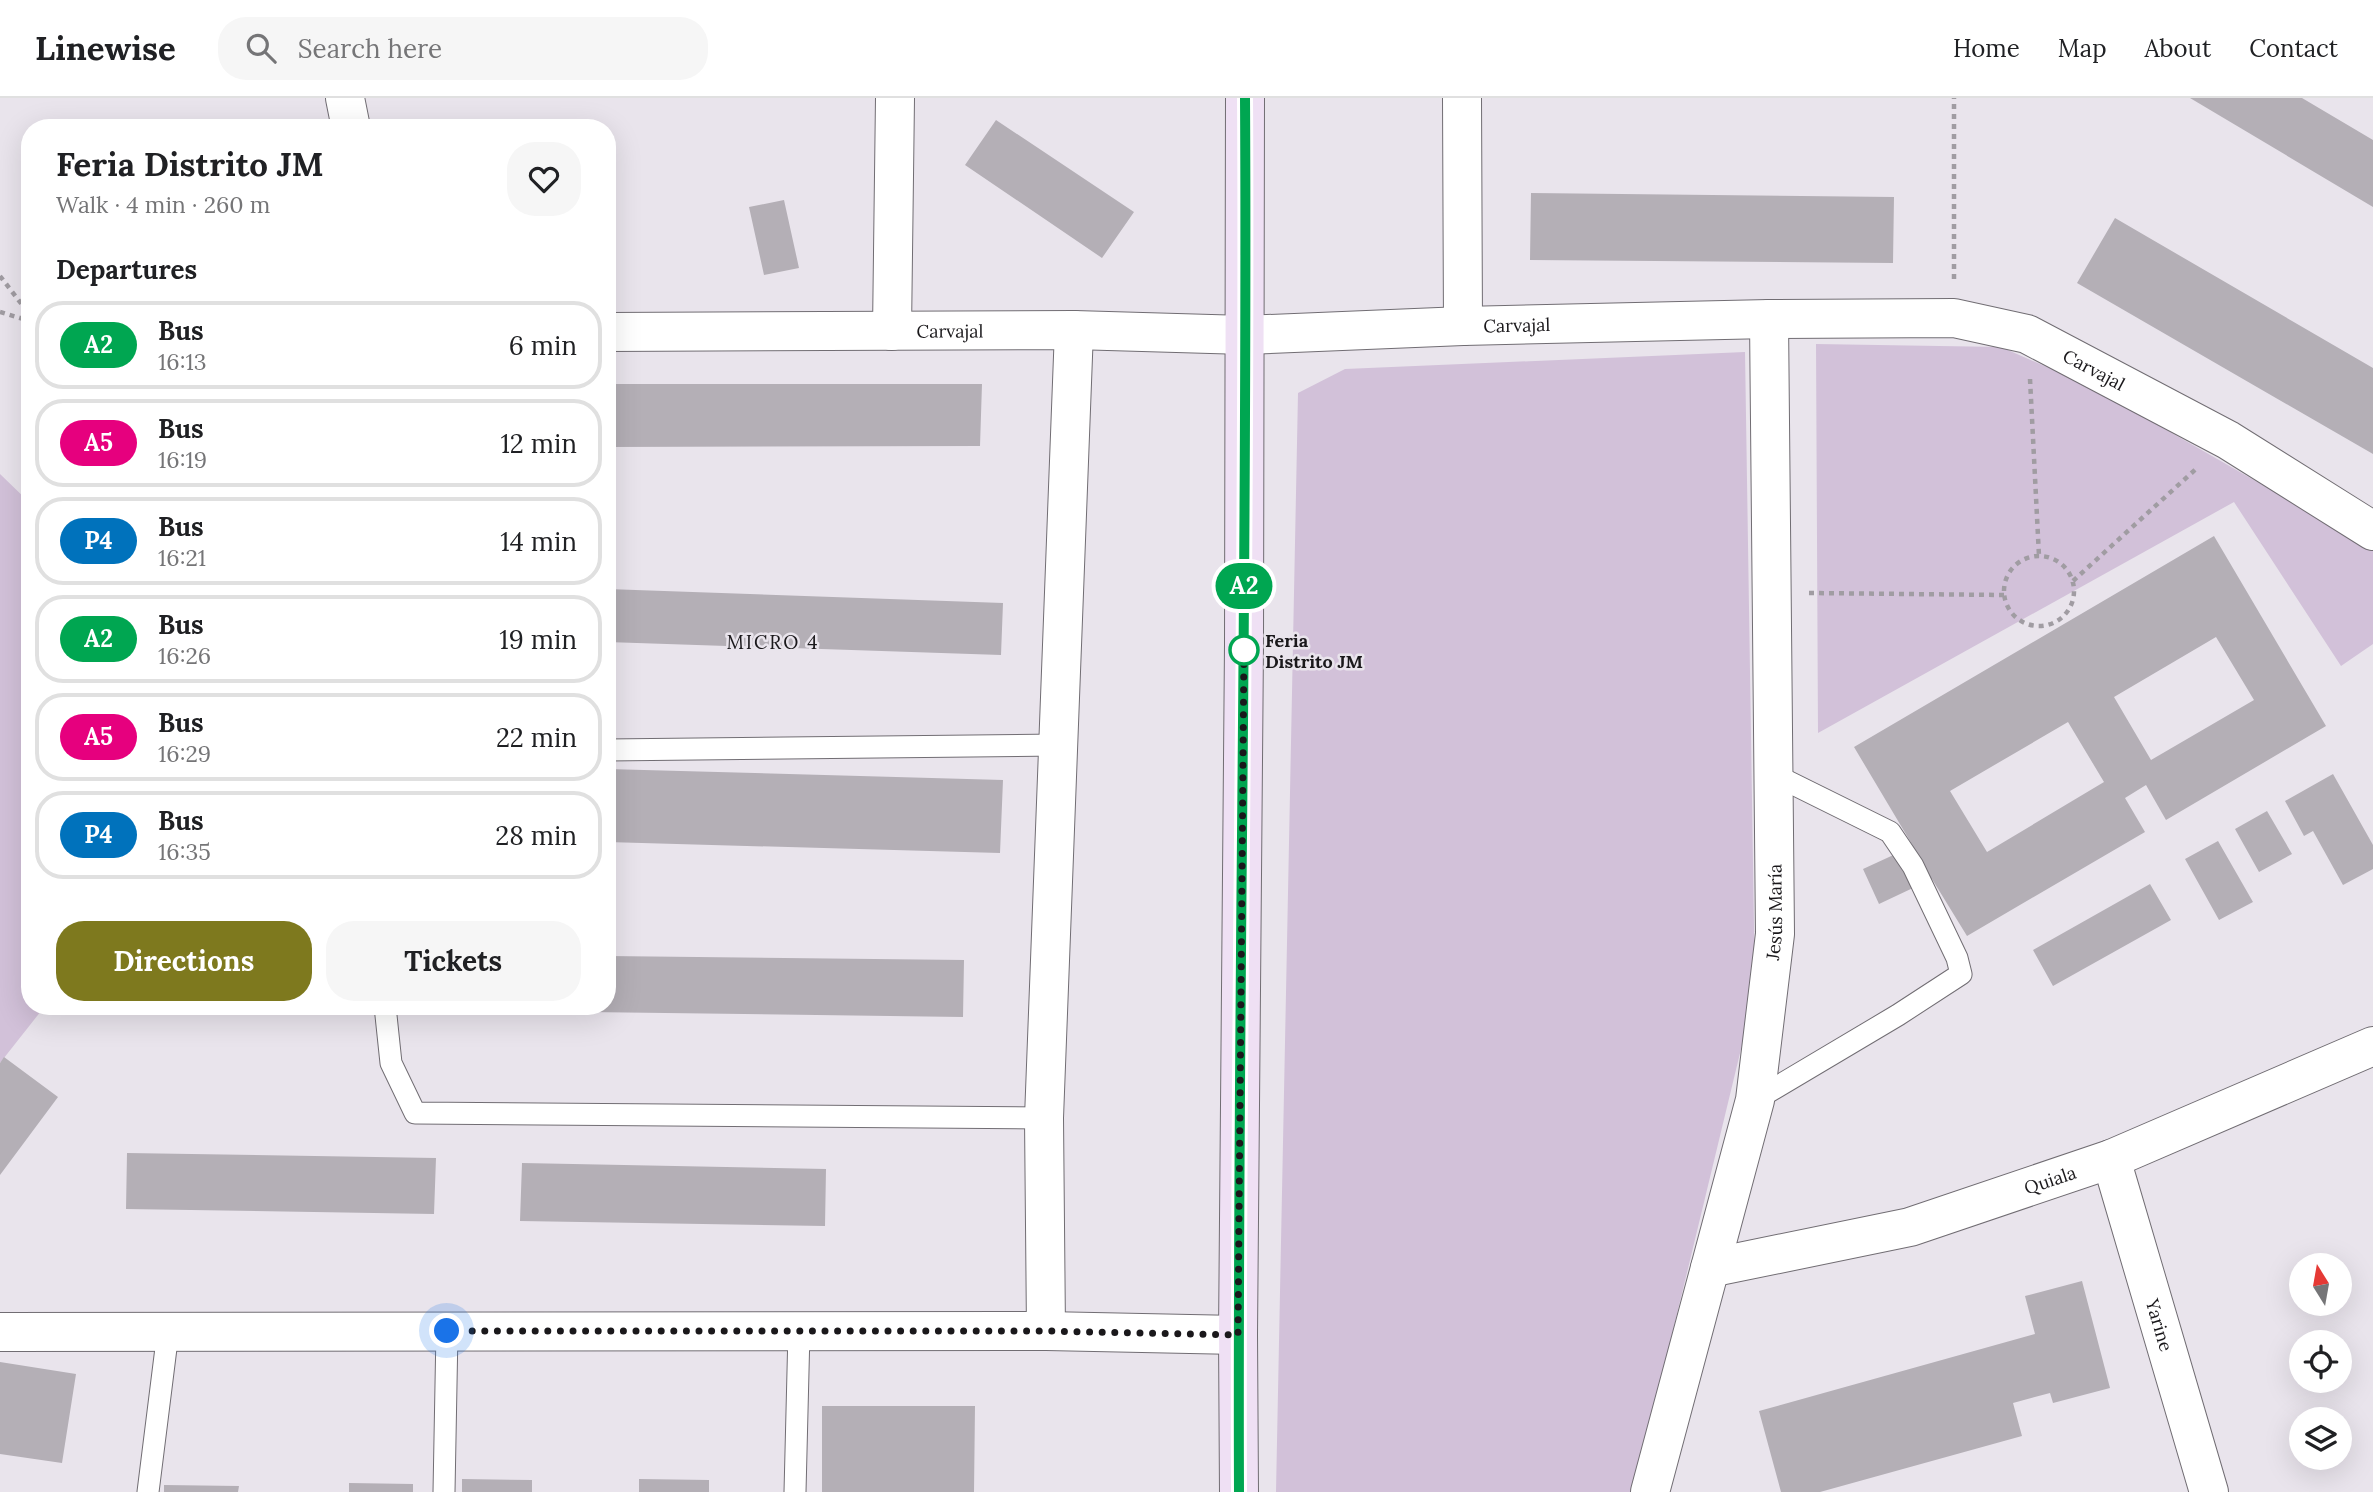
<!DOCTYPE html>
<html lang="en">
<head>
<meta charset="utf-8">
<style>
	body { margin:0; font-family:Lora,serif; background:#f6f6f6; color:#202124; height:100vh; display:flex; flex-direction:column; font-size:26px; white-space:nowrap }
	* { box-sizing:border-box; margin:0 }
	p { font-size:23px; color:#757577 }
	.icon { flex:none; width:38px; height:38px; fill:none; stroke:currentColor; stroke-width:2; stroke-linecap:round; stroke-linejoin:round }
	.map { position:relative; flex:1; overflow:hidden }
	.side { position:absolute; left:21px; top:21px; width:595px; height:896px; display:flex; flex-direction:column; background:#fff; border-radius:28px; box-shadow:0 7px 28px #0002 }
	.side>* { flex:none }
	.badge { padding:0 14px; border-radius:23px; font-size:24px; line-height:46px }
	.needle { width:46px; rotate:349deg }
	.buttons { position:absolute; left:2289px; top:1155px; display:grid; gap:14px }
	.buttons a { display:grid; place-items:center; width:63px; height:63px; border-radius:50%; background:#fff; box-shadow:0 7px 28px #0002; font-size:35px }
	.you { position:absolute; width:35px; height:35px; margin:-18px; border:5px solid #fff; border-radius:50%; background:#1a73e8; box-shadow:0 0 0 10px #1a73e833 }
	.map>.badge { position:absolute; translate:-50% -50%; box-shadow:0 0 0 4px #fff }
	h2 { padding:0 35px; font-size:26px; line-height:63px }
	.round { display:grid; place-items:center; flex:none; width:74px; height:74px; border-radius:28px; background:#f6f6f6 }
	.overview { display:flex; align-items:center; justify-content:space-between; height:119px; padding:0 35px }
	h1 { font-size:33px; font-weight:700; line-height:52px }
	.button { display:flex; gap:14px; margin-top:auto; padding:14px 35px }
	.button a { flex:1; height:80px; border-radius:28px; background:#7e791e; color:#fff; font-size:28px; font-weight:700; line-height:80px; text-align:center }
	.button a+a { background:#f6f6f6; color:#202124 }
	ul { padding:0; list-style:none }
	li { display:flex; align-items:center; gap:21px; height:88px; margin:0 14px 10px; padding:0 21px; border:4px solid #e0e0e0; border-radius:28px }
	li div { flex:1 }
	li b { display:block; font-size:26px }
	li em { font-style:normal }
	li .badge { min-width:77px; font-weight:700; text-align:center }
	header { display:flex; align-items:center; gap:42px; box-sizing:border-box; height:98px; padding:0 35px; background:#fff; border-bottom:2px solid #e0e0e0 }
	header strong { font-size:33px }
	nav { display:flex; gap:38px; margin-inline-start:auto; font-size:24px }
	.search { width:490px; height:63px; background:#f6f6f6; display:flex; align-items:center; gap:18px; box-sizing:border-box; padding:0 24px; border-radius:28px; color:#757577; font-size:26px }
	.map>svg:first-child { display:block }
	.green { fill:#d2c1d9 }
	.building { fill:#b4afb6; fill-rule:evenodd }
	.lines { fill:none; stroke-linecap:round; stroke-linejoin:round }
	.service-casing { stroke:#716d73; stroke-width:23 }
	.minor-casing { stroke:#716d73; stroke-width:40 }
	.secondary-casing { stroke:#716d73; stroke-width:40 }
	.path { stroke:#a09ca2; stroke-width:4.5; stroke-dasharray:5 5; stroke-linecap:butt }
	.service { stroke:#fff; stroke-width:21 }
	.minor { stroke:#fff; stroke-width:38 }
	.secondary { stroke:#efe0f4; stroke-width:38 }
	.line-casing { stroke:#fff; stroke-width:16 }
	.line { stroke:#00a651; stroke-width:10 }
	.walk { stroke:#1a181b; stroke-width:7; stroke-dasharray:0 12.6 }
	.stop-dot { fill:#fff; stroke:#00a651; stroke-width:3.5 }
	.labels { text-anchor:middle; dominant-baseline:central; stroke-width:5; stroke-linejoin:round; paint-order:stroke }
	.street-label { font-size:18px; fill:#1a181b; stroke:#e9e4ec }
	.stop-label { font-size:18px; font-weight:bold; fill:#1a181b; stroke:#e9e4ec; text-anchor:start }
	.neighbourhood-label { font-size:19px; letter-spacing:2px; fill:#1a181b; stroke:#e9e4ec }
</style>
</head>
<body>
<header>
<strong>Linewise</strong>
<div class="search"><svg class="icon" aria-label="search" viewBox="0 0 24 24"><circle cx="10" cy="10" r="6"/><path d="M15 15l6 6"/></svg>Search here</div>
<nav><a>Home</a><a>Map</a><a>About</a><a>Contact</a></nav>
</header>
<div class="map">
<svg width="2373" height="1394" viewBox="0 0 2373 1394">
	<rect width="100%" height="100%" fill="#e9e4ec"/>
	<path class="green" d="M1816,246L2001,249L2088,287L2373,450V546L2341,568L2234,404L1818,635Z
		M1745,254L1755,893L1634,1394H1276L1298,295L1345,271Z
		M0,376L30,405V908H45L0,965Z"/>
	<path class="building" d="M2190,0H2302L2373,42V109Z
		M996,22L1134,114L1102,160L965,67Z
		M1531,95L1894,99L1893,165L1530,162Z
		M784,102L799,170L764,177L749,109Z
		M2115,120L2373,270V356L2077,185Z
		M607,286H982L980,348L607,349Z
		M2214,438L2326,628L2166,722L2146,687L2125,700L2145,734L1967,838L1932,781L1879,806L1863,771L1913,748L1854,649ZM2216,539L2254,602L2151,662L2114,599ZM2068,624L2104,684L1987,754L1950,693Z
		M607,491L1003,505L1001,557L607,544Z
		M607,671L1003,682L1000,755L607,744Z
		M2333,676L2373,747V771L2343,787L2313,733L2304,738L2285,703Z
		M2267,713L2292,756L2259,774L2235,731Z
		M2218,743L2253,804L2219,822L2185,761Z
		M2150,786L2171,822L2053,888L2033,852Z
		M607,858L964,862L963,919L438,912V908H607Z
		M4,959L58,999L0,1077V965Z
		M127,1055L436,1060L434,1116L126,1111Z
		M522,1065L826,1071L825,1128L520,1123Z
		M2082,1183L2110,1290L2053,1305L2050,1295L2013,1305L2022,1338L1820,1394H1781L1759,1313L2035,1236L2025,1198Z
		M0,1264L76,1276L62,1365L0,1356Z
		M822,1308H975L974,1394H822Z
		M462,1381L532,1382V1394H462Z
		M639,1381L709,1382V1394H639Z
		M349,1385L413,1386V1394H349Z
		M164,1387L239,1388L238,1394H164Z"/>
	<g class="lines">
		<g class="service-casing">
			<path id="service" d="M607,652L1058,647
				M385,908L391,965L415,1015L1044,1020
				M1755,1002L1898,917L1961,876L1957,860L1913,768L1890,734L1773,676
				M148,1394L168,1234
				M444,1394L447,1233
				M795,1394L799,1233"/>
		</g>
		<g class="minor-casing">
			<g id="minor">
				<path d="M345,0L351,30"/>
				<path d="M1462,0L1463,228"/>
				<path d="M892,233L895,0"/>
				<path id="s1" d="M607,234L1074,232L1245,237L1463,228L1769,221L1954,220L2027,236L2228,342L2373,433"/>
				<path id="s2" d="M2111,1061L2209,1394"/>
				<path id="s3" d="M1710,1170L1910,1129L2111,1061L2373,948"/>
				<path d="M1046,1233L1044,1020L1074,232"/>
				<path d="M0,1234L1046,1233L1238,1237"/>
				<path id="s4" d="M1650,1394L1755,1002L1775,836L1769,221"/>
			</g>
		</g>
		<g class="secondary-casing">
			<path id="secondary" d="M1239,1394L1238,1237L1244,547L1245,0"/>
		</g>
		<path class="path" d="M0,178L30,217
			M1954,181V0
			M0,214L30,223
			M2030,281L2039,458
			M2004 493a35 35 0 1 1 70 0a35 35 0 1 1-70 0Z
			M2073,483L2197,370
			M1809,495L2004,497"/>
		<use href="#service" class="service"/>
		<use href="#minor" class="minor"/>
		<use href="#secondary" class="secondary"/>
	</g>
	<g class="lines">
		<g class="line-casing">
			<path id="line" d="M1239,1394C1237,929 1248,465 1245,0"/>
		</g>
		<use href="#line" class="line"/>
		<path class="walk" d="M447,1233H1046L1238,1237L1244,547V552"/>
	</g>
	<circle class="stop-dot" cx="1244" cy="552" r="14"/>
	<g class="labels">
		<g class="street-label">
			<text stroke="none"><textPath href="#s1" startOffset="910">Carvajal</textPath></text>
			<text stroke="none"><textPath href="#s1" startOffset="343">Carvajal</textPath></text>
			<text stroke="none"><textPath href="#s1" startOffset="1498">Carvajal</textPath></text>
			<text stroke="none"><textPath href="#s4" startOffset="595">Jesús María</textPath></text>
			<text stroke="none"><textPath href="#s3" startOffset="352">Quiala</textPath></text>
			<text stroke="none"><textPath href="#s2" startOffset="173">Yarine</textPath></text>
		</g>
		<g class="stop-label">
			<text x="1265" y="542">Feria<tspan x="1265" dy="21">Distrito JM</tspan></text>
		</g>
		<g class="neighbourhood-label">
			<text x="773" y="544">MICRO 4</text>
		</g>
	</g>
</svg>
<div class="buttons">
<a><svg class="needle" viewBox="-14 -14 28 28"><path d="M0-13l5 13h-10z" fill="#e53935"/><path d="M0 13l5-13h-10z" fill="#757577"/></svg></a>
<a><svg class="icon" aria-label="locate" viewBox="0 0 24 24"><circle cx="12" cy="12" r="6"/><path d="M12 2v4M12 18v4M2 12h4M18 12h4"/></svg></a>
<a><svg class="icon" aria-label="layers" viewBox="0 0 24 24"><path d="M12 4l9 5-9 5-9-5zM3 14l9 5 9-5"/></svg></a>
</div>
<div class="you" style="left:447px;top:1233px"></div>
<b class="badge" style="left:1244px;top:488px;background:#00a651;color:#fff">A2</b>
<section class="side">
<div class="overview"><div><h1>Feria Distrito JM</h1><p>Walk · 4 min · 260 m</p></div><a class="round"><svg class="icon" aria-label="heart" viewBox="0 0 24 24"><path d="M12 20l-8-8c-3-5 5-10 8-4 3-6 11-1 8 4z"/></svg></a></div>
<h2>Departures</h2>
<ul>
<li><span class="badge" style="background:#00a651;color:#fff">A2</span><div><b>Bus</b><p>16:13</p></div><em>6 min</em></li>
<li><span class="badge" style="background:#e6007e;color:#fff">A5</span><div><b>Bus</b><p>16:19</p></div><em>12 min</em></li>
<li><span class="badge" style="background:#0072bc;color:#fff">P4</span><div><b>Bus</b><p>16:21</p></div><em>14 min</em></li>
<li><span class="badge" style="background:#00a651;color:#fff">A2</span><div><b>Bus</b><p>16:26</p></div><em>19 min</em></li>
<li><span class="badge" style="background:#e6007e;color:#fff">A5</span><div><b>Bus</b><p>16:29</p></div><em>22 min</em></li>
<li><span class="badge" style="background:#0072bc;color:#fff">P4</span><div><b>Bus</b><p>16:35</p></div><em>28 min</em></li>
</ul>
<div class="button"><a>Directions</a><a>Tickets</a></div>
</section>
</div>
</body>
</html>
